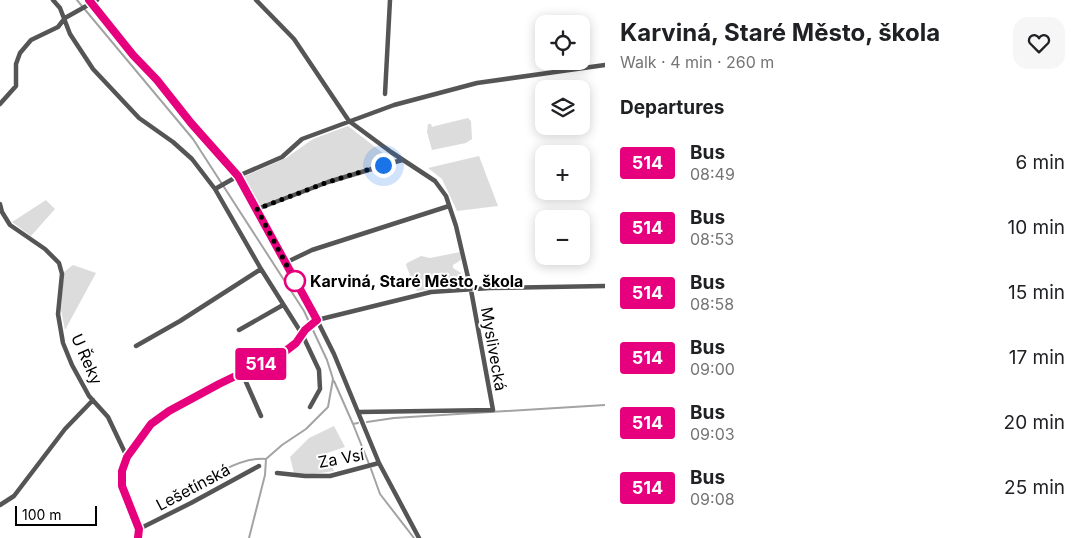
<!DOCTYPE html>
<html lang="en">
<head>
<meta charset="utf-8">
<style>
	body { margin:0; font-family:Inter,sans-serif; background:#f6f6f6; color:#202124; height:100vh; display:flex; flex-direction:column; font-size:19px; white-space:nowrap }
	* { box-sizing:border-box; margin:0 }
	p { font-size:16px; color:#757577 }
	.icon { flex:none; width:28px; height:28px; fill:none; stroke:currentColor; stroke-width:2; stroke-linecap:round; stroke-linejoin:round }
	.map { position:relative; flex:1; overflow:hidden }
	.side { display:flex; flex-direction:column; background:#fff; width:475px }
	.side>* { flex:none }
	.badge { padding:0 10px; border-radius:4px; font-size:18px; line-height:32px }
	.tools { position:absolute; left:535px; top:15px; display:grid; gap:10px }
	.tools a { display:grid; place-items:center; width:55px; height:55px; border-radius:10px; background:#fff; box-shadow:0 2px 12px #0003; font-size:25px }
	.scale { position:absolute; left:15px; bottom:12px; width:82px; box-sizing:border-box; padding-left:5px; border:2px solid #000; border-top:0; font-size:14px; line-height:18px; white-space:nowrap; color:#000; -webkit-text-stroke:4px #fff; paint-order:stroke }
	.you { position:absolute; width:25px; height:25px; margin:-12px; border:4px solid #fff; border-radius:50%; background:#1a73e8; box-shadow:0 0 0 8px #1a73e833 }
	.map>.badge { position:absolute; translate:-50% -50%; box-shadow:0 0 0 2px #fff }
	h2 { padding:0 15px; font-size:19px; line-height:45px }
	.round { display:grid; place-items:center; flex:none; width:52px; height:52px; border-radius:15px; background:#f6f6f6 }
	.overview { display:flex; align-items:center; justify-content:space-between; height:85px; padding:0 15px }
	h1 { font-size:24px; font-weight:700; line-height:38px }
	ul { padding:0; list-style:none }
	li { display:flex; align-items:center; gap:15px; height:65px; padding:0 15px }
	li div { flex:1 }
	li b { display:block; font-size:19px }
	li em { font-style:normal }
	li .badge { min-width:55px; font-weight:700; text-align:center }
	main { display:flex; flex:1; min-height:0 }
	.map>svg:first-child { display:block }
	.green { fill:#dcdcdc }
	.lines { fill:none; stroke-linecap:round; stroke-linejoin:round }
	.stream { stroke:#a3a3a3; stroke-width:2 }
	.minor { stroke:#555; stroke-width:4.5 }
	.line-casing { stroke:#fff; stroke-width:11 }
	.line { stroke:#e6007e; stroke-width:8 }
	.walk { stroke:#000; stroke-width:5; stroke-dasharray:0 9 }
	.stop-dot { fill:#fff; stroke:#e6007e; stroke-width:2.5 }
	.labels { text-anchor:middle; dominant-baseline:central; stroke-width:4; stroke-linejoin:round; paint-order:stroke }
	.stop-label { font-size:16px; font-weight:bold; fill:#000; stroke:#fff; text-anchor:start }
	.street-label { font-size:16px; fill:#000; stroke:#fff }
</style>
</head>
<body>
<main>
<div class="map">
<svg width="605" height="538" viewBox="0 0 605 538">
	<rect width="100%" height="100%" fill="#fff"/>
	<path class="green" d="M468,118L471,121L472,139L466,143L432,150L427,132L428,124H431L432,127L435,126Z
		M348,126L388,157L386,162L311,186L259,206L243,177L286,158L313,139Z
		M479,156L498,206L457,211L442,179L428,168Z
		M46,200L55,209L31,236L12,222Z
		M460,252L461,260L453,265V268L461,273C463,279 461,283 455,286L417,291L414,283L410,281V275L406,265L407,263L421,256L430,258Z
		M73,265L96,273L65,330L61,310L64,272Z
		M334,426L345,447L327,453L334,471L307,475L294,473L290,457L309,438Z"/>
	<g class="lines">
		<path class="stream" d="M77,0L193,139L304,311L327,360L333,379L328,407L306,429L282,445L266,459L265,475L249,538
			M334,381L353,424L358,423
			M367,422L394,418L605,405
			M353,424L369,464
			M371,469L380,494L414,538
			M183,495C203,481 240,456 266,459"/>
		<path class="minor" d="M53,0L60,8L70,34L93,69L139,118L173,142L192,159L215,189L261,269L302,334L319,370L320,389L310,407
			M89,0L133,55L157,80L191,123L238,176L317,320L334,354L379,463L419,538
			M256,0L294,39L349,121L391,152L435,181L446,196L456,226L471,290L493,410L359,412
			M385,94L390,0
			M0,104L16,86V64L20,53L31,40L58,27L65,18L97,0
			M215,189L238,176L282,157L302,139L394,105L477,83L605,65
			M0,204L2,212L10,225L45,249L59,263L62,274L58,314L63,343L72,365L89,396L108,417L127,457
			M257,209L328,182L402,160
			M285,263L312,250L449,206
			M239,330L283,305
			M136,346L180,321L261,269
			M242,373L261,416
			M277,473L305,476H330L379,463
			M0,505L14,496L65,429L93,400
			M139,529L191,503L259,466
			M138,538L139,529L122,486V471L127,457L151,424L169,411L219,385L283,353L296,343L305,330L317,320L431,292L490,288L605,286"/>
	</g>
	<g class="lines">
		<g class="line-casing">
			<path id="line" d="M89,0L133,55L157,80L191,123L238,176L317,320L305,330L296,343L283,353L219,384L169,411L151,424L127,457L122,471V486L139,529L138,538"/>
		</g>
		<use href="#line" class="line"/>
		<path class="walk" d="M295,281L257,209L328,182L383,165"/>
	</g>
	<circle class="stop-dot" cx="295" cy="281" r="10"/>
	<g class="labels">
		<g class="stop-label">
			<text x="310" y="281">Karviná, Staré Město, škola</text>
		</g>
		<g class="street-label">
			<text transform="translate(494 349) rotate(80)">Myslivecká</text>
			<text transform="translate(87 359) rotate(66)">U Řeky</text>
			<text transform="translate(341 458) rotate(-10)">Za Vsí</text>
			<text transform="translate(193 487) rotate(-28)">Lešetínská</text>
		</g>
	</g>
</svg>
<div class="tools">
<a><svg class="icon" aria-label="locate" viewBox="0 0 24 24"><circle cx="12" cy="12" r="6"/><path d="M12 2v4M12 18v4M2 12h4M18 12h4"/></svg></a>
<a><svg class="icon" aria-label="layers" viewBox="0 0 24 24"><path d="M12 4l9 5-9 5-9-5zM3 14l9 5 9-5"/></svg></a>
<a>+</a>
<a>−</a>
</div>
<div class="scale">100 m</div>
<div class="you" style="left:383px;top:165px"></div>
<b class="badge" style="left:261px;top:364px;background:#e6007e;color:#fff">514</b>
</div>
<section class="side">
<div class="overview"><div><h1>Karviná, Staré Město, škola</h1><p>Walk · 4 min · 260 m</p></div><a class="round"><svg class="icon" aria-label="heart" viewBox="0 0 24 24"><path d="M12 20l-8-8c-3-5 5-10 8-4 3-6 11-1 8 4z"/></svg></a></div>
<h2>Departures</h2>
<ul>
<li><span class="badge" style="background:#e6007e;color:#fff">514</span><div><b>Bus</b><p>08:49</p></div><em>6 min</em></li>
<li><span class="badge" style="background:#e6007e;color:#fff">514</span><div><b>Bus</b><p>08:53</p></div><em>10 min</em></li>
<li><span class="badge" style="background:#e6007e;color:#fff">514</span><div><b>Bus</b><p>08:58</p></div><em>15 min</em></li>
<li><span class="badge" style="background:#e6007e;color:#fff">514</span><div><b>Bus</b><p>09:00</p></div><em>17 min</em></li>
<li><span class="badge" style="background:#e6007e;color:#fff">514</span><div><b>Bus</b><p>09:03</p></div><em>20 min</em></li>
<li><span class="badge" style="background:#e6007e;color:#fff">514</span><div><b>Bus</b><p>09:08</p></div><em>25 min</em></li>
</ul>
</section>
</main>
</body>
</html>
